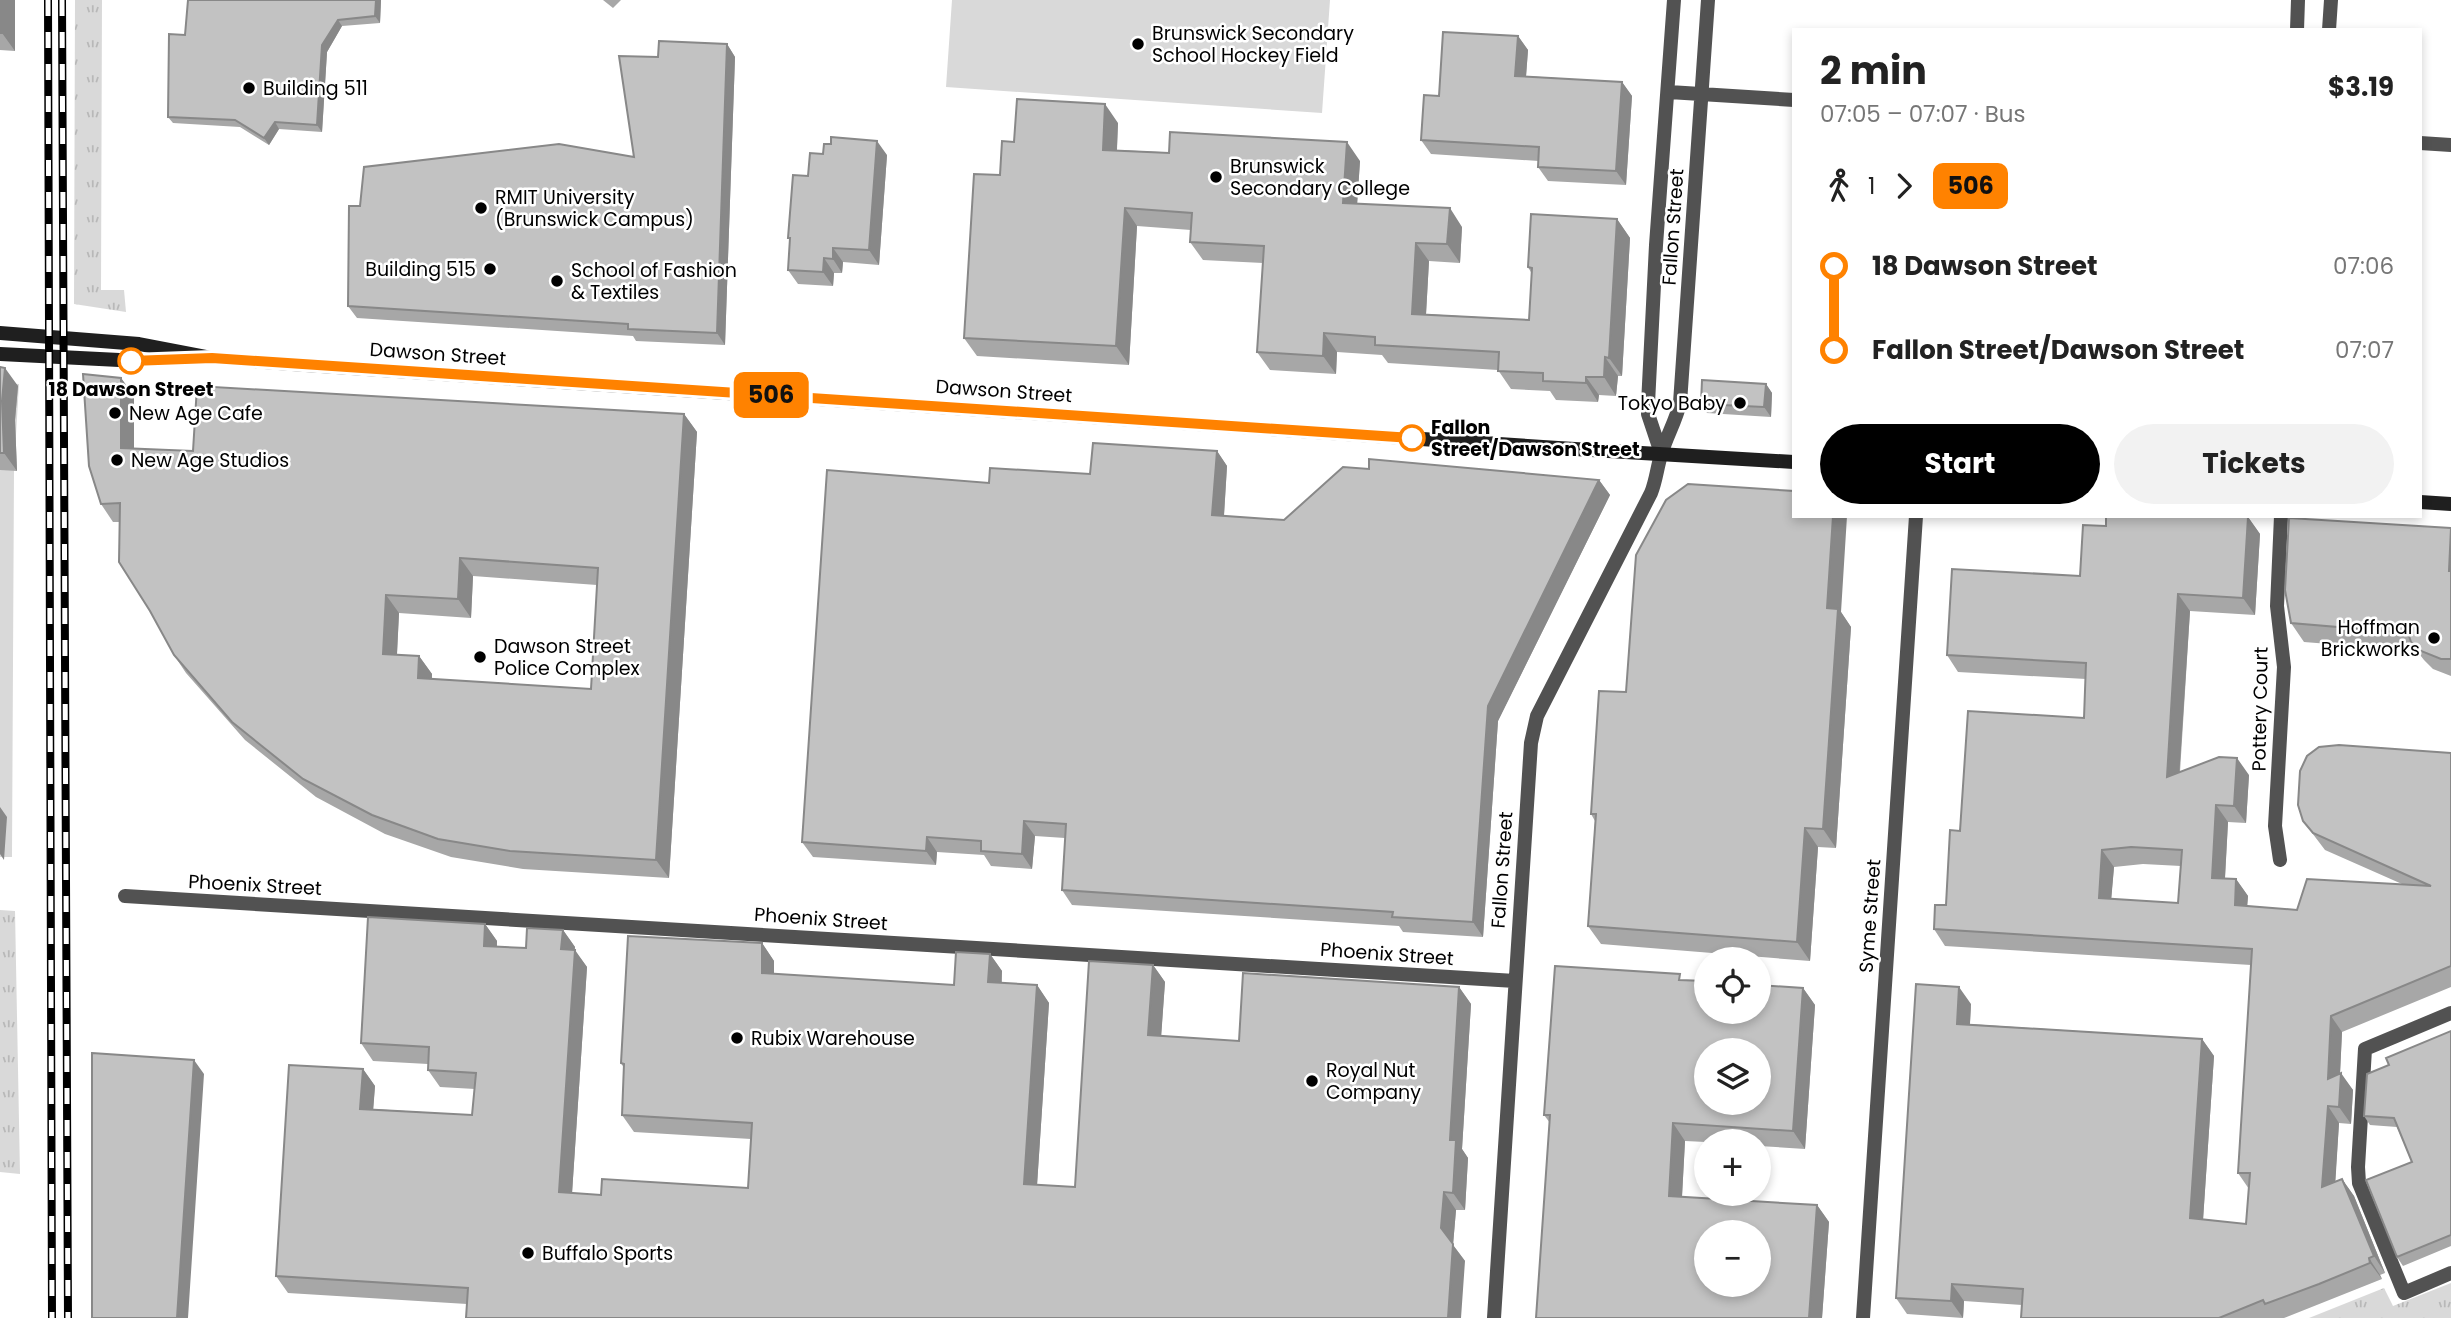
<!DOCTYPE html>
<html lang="en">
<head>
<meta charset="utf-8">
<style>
	body { margin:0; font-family:Poppins,sans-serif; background:#f2f2f2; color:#222; height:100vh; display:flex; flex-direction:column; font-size:26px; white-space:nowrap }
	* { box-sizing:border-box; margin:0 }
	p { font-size:23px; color:#767676 }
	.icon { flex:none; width:38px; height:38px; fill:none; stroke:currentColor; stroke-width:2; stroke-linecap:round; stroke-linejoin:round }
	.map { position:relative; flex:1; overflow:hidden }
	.panel { position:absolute; left:1792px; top:28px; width:630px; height:490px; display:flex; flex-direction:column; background:#fff; border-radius:0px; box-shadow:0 4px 10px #0003 }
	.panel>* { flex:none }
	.badge { padding:0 14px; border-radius:10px; font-size:24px; line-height:46px }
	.buttons { position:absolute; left:1694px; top:947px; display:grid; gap:14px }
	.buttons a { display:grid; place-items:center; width:77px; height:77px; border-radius:50%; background:#fff; box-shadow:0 4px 10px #0003; font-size:35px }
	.map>.badge { position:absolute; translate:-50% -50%; box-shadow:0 0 0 4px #fff }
	.legs { display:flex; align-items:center; gap:10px; height:77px; padding:0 28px; font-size:23px }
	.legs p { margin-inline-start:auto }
	.overview { display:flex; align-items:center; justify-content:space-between; height:119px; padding:0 28px }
	h1 { font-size:38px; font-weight:700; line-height:52px }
	.button { display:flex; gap:14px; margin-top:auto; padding:14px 28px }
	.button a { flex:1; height:80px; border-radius:42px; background:#000; color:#fff; font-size:28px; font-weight:700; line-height:80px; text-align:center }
	.button a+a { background:#f2f2f2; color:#222 }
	ul { padding:0 28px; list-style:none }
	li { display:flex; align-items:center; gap:24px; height:84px; font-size:26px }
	li i { display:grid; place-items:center; width:10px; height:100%; margin:0 9px; background:currentColor }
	li i::after { content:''; width:18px; height:18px; margin:-9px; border:5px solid; border-radius:50%; background:#fff }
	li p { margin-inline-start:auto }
	li:first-child i { background:linear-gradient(#0000 50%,currentColor 0) }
	li:last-child i { background:linear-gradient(currentColor 50%,#0000 0) }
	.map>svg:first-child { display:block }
	.grass { fill:url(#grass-tufts) }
	.pitch { fill:#d9d9d9 }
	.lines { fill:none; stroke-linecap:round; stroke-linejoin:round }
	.street { stroke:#525252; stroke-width:14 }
	.secondary { stroke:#1f1f1f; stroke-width:14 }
	.rail-casing { stroke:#000; stroke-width:8 }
	.rail { stroke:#fff; stroke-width:5; stroke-dasharray:16; stroke-linecap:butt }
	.wall { fill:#a7a7a7; fill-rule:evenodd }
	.shaded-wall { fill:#888 }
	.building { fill:#c2c2c2; stroke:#888; stroke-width:2; fill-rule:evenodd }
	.line-1-casing { stroke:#fff; stroke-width:16 }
	.line-1 { stroke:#ff8200; stroke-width:10 }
	.poi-dot { fill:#000; stroke:#fff; stroke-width:2.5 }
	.stop-1-dot { fill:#fff; stroke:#ff8200; stroke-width:3.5 }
	.labels { text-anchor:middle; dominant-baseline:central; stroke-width:5; stroke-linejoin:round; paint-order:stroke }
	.poi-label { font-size:19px; fill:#000; stroke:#fff; text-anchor:start }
	.street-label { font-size:19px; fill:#000; stroke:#fff }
	.stop-label { font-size:19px; font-weight:bold; fill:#000; stroke:#fff }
</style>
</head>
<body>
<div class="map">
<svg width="2451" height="1318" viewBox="0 0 2451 1318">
	<defs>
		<pattern id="grass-tufts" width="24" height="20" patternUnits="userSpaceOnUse" patternTransform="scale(1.75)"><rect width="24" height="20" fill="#d9d9d9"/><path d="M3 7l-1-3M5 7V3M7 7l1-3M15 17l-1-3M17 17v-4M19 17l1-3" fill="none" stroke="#b8b8b8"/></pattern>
	</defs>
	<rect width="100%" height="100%" fill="#fff"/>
	<path class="grass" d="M75,0H102L101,290H124L126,312L74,304Z
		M0,910L15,911L20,1174L0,1172Z
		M2451,1283V1318H2309L2384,1288L2393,1306Z"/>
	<path class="pitch" d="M952,0H1330L1322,113L946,87Z
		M0,383L19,384L14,469L12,857H0Z"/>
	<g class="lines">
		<path class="street" d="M2297,30L2298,0
			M2329,30L2331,0
			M1669,92L1794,100
			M2420,143L2451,145
			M1661,453L1648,414V404L1656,245L1674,0
			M2280,860L2275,826L2284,667L2277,606L2281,516
			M125,896L1515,981
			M2451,1013L2365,1049L2358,1167L2359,1183L2404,1293L2451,1273
			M1494,1318L1531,743L1537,716L1651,493C1656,481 1657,468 1661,455C1666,437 1676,421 1680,403L1708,0
			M1863,1318L1916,516"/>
		<path class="secondary" d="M0,333L139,344L212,358L306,365L1558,448L1794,462
			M0,354L139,361L186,359
			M2420,502L2451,504"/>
		<g class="rail-casing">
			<path id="rail" d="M48,0L52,1318
				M62,0L68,1318"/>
		</g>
		<use href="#rail" class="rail"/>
	</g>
	<path class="wall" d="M0,0H15V51L0,50Z
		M188,0H381L380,23L342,26L327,52L322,132L279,129L269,145L240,127L173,123L168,117L185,35Z
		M603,0H621L613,8Z
		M1518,36L1528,50L1526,76L1622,82L1632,96L1626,185L1548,181L1538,167L1539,161L1431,154L1421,140L1439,96Z
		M727,44L735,57L725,345L636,341L633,336L357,318L348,306L360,206L634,157L658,57Z
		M1118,123L1117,150L1360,161L1357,204L1462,227L1460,263L1429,261L1426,314L1529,320L1532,274L1528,267L1617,219L1630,238L1622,376H1618L1616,396L1599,395L1598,402L1556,400L1550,391L1511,389L1498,370L1388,363L1382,355L1337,352L1336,374L1270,370L1257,352L1263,263L1203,260L1190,242L1191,230L1137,226L1129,365L977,356L964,338L1014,142Z
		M887,155L879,265L843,262L842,273H834L833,286L798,284L788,270L790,240L788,238L808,176Z
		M0,367L18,386L15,420L17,471L0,470Z
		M121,378L134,396V449L193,451L684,414L697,432L669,878L523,869L451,857L385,834L316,797L245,740L186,673L174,655L119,522H113L101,504ZM473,576L597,585L591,689L432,679V674L419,656L397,655L399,613L471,618Z
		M1766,384L1772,393L1771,417L1707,413L1701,404Z
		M1217,451L1227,466L1224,516L1284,520L1369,469L1599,480L1610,495L1498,721L1483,937L1403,932L1399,926L1072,905L1062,890L1065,838L1035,836L1032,869L991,866L984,855L937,852L936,865L813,857L802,842L989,483L1090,474Z
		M2248,517L2260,534L2255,615L2190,611L2180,772L2249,775L2246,823L2228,822L2225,879H2236L2248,896L2247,906L2297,910L2402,884L2325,850L2303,821L2451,753V987L2342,1032L2340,1074L2353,1090L2351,1124L2339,1123L2335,1182L2342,1179L2354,1196L2385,1273L2380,1275L2382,1279L2284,1318H2021L2022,1305L1964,1301L1963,1318L1907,1314L1896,1298L1971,1004L1970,1024L2202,1039L2214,1056L2203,1220L2246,1224L2249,1189L2238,1173L2251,965L1945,946L1934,929L1946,905L1960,831L2084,718L2086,679L1958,672L1947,655L2080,576L2106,526ZM2143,864L2181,866L2178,903L2111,899L2114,867Z
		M2451,528V676L2433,669L2424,660L2417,651L2304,642L2291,623Z
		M1841,612L1851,627L1836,848L1818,847L1810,961L1601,944L1588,926L1595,821L1591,814L1626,692Z
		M485,924L497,941V946L526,948L563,930L575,947L574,950L587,967L572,1193L601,1195L748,1188L751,1139L634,1132L622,1115L624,1068L621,1063L762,943L774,961V974L954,985L990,954L1002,971V983L1037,985L1049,1003L1037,1185L1075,1187L1153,965L1165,982L1161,1036L1239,1041L1459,987L1471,1004L1462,1149L1468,1158L1465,1210H1456L1453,1245L1465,1261L467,1304L288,1293L276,1276L363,1069L375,1086L373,1109L472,1115L475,1089L440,1087L428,1070V1064L373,1061L361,1043Z
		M1684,980L1803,988L1815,1005L1805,1149L1759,1146V1141H1706V1142L1685,1141L1682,1197L1817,1205L1829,1222L1822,1318L1550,1123L1544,1115Z
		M2451,1031V1246L2403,1266L2397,1257L2412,1162L2397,1127L2370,1125L2364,1116L2389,1065Z"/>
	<path class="shaded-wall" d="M2,0H15V51L2,33Z
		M376,0H381L380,23L375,16Z
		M338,20L342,26L327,52L322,132L317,125L322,45Z
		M1518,36L1528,50L1525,90L1515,76Z
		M727,44L735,57L725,345L717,333Z
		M1622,82L1632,96L1626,185L1616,171Z
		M1105,104L1118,123L1116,168L1103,150Z
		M275,122L279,129L269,145L264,138Z
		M877,141L887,155L879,265L869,250Z
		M1347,142L1360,161L1356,221L1343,203Z
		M1125,208L1137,226L1129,365L1116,346Z
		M1450,208L1462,227L1460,263L1447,244Z
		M1617,219L1630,238L1622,376L1609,358Z
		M1416,243L1429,261L1425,332L1412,314Z
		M833,248L843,262L842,273L833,259Z
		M824,258L834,273L833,286L823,272Z
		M1324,333L1337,352L1336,374L1323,356Z
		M1605,357L1618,376L1616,396L1604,377Z
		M5,368L18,386L15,420L17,471L4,453L2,401Z
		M1586,377L1599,395L1598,402L1586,383Z
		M121,378L134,396V467L121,448Z
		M1766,384L1772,393L1771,417L1764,407Z
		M684,414L697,432L669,878L656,860Z
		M1217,451L1227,466L1223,530L1212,515Z
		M1599,480L1610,495L1498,721L1483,937L1473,922L1488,706Z
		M1833,516H1847L1841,612L1851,627L1836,848L1823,829L1827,608Z
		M2248,517L2260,534L2255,615L2243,598Z
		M2451,539V574L2449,571Z
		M460,558L473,576L471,618L458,599Z
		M2178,594L2190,611L2178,793L2167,777Z
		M386,595L399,613L396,672L383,654Z
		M419,656L432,674L431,696L418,678Z
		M2237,758L2249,775L2246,823L2234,806Z
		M2216,805L2228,822L2224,894L2212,878Z
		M0,807L7,817L4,860L0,854Z
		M1024,821L1035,836L1032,869L1022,854Z
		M1805,828L1818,847L1810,961L1797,942Z
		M927,837L937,852L936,865L926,851Z
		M2102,850L2114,867L2110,914L2099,898Z
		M2236,879L2248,896L2246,922L2235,905Z
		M485,924L497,941L496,963L484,946Z
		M563,930L575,947L573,966L561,949Z
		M762,943L774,961V990L762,973Z
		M575,950L587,967L571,1209L559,1192Z
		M990,954L1002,971L1000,1000L988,982Z
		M1153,965L1165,982L1160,1053L1148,1035Z
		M1037,985L1049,1003L1036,1201L1024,1184Z
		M1459,987L1471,1004L1462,1149L1468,1158L1465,1210L1453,1193L1450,1140Z
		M1959,987L1971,1004L1969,1040L1957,1024Z
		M1803,988L1815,1005L1805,1149L1793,1131Z
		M2331,1016L2342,1032L2339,1095L2328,1079Z
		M2202,1039L2214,1056L2202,1235L2190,1218Z
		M194,1060L204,1074L188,1318H177Z
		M363,1069L375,1086L372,1126L360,1109Z
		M2341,1073L2353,1090L2351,1124L2339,1107Z
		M2328,1106L2339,1123L2334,1204L2322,1187Z
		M1673,1123L1685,1141L1681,1214L1669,1196Z
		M2342,1179L2354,1196L2385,1273L2374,1256Z
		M1444,1192L1456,1210L1453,1245L1465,1261L1461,1318H1448L1441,1228Z
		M1817,1205L1829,1222L1822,1318H1809Z
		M2369,1258L2380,1275L2382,1279L2370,1263Z
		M1952,1284L1964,1301L1963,1318L1951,1301Z"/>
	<path class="building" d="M0,0H2V33H0Z
		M188,0H376L375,16L338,20L322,45L317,125L275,122L264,138L235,120L168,117L169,34L185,35Z
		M1443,32L1518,36L1515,76L1622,82L1616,171L1538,167L1539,147L1421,140L1424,95L1439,96Z
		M659,41L727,44L717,333L628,329V324L348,306L349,206H360L364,167L559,144L634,157L619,56L658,57Z
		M1017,99L1105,104L1103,150L1169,153L1170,132L1347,142L1343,203L1450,208L1447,244L1416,243L1412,314L1529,320L1532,268L1528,267L1531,214L1617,219L1609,358L1605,357L1604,377H1586V383L1543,381V373L1498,371L1499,352L1375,345V337L1324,333L1323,356L1257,352L1264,246L1190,242L1192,213L1125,208L1116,346L964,338L974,174L1000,175L1002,141L1014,142Z
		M831,137L877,141L869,250L833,248V259L824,258L823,272L788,270L790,238H788L793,175L808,176L810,153L823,154L824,144H831Z
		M0,367L5,368L2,401L4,453H0Z
		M83,374L121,378V448L193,451L197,386L684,414L656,860L510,851L438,839L372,815L303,779L232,722L174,655L150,611L119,562L120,503L101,504L89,466ZM460,558L598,568L591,689L418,678L419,656L383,654L386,595L458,599Z
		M1702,380L1766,384L1764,407L1701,404Z
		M1093,443L1217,451L1212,515L1284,520L1343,467L1369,469V459L1599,480L1488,706L1473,922L1392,917L1393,912L1062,890L1066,824L1024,821L1022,854L981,851V841L927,837L926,851L802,842L827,470L989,483L990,468L1090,474Z
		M1688,484L1794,491V516H1833L1827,608L1838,609L1823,829L1805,828L1797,942L1588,926L1596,814H1591L1599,691L1626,692L1636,555L1666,500Z
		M2106,516L2248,517L2243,598L2178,594L2167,777L2219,757L2237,758L2234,806L2216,805L2212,878L2236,879L2235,905L2297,910L2307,879L2431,886L2313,833L2303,821L2298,805L2300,771L2307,756L2319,747L2339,745L2451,753V966L2331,1016L2328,1079L2341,1073L2339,1107L2328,1106L2322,1187L2342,1179L2374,1256L2369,1258L2370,1263L2319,1284L2265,1304L2263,1300L2219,1318H2021L2023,1289L1952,1284L1951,1301L1896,1298L1916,984L1959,987L1957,1024L2202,1039L2190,1218L2246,1224L2250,1173H2238L2252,949L1934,929L1935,905H1946L1950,830L1960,831L1968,711L2084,718L2086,663L1947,655L1952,569L2080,576L2083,525L2106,526ZM2131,847L2182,850L2178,903L2099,898L2102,850Z
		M2289,518L2451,528L2449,571H2451V659H2441L2421,651L2411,642L2408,633L2291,623L2285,590Z
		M368,917L485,924L484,946L526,948L527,928L563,930L561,949L575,950L559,1192L601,1195L602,1179L748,1188L752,1123L622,1115L624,1064L621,1063L628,936L762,943V973L954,985L956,952L990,954L988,982L1037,985L1024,1184L1075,1187L1089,961L1153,965L1148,1035L1239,1041L1243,973L1459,987L1450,1140H1456L1453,1193L1444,1192L1441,1228L1453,1244L1448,1318H466L468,1288L276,1276L289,1065L363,1069L360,1109L472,1115L476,1073L428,1070L429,1047L361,1043Z
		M1555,966L1680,974L1679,980L1706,981V1012H1759V985L1803,988L1793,1131L1673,1123L1669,1196L1817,1205L1809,1318H1536L1550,1115H1544ZM1706,1050H1759V1102H1706ZM1706,1232H1759V1284H1706Z
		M2451,1031V1235L2397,1257L2366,1180L2412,1162L2394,1118L2364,1116L2367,1074L2389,1065L2386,1058Z
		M92,1053L194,1060L177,1318H92Z"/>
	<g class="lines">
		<g class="line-1-casing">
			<path id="line-1" d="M131,361L212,358L1412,438"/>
		</g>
		<use href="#line-1" class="line-1"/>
	</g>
	<g class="poi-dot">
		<circle cx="1138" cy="44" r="7"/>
		<circle cx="249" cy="88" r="7"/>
		<circle cx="1216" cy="177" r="7"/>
		<circle cx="481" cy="208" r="7"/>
		<circle cx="490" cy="269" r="7"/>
		<circle cx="557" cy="281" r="7"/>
		<circle cx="1740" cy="403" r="7"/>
		<circle cx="115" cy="413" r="7"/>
		<circle cx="117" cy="460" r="7"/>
		<circle cx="2434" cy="638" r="7"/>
		<circle cx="480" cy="657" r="7"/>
		<circle cx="737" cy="1038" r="7"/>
		<circle cx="1312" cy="1081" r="7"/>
		<circle cx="528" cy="1253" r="7"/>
	</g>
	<g class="stop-1-dot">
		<circle cx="131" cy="361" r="12"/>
		<circle cx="1412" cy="438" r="12"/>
	</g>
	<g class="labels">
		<g class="poi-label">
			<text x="1152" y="33">Brunswick Secondary<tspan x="1152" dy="22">School Hockey Field</tspan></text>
			<text x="263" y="88">Building 511</text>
			<text x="1230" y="166">Brunswick<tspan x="1230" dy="22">Secondary College</tspan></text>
			<text x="495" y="197">RMIT University<tspan x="495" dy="22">(Brunswick Campus)</tspan></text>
			<text x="476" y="269" text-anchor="end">Building 515</text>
			<text x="571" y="270">School of Fashion<tspan x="571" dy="22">&amp; Textiles</tspan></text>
			<text x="1726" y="403" text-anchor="end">Tokyo Baby</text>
			<text x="129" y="413">New Age Cafe</text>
			<text x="131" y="460">New Age Studios</text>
			<text x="2420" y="627" text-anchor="end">Hoffman<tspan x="2420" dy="22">Brickworks</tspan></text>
			<text x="494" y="646">Dawson Street<tspan x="494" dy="22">Police Complex</tspan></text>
			<text x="751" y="1038">Rubix Warehouse</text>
			<text x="1326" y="1070">Royal Nut<tspan x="1326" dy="22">Company</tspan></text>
			<text x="542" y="1253">Buffalo Sports</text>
		</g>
		<g class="street-label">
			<text transform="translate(1673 227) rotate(-86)">Fallon Street</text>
			<text transform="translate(438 354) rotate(4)">Dawson Street</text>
			<text transform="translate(1004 391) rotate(4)">Dawson Street</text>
			<text transform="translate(2260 709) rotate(-89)">Pottery Court</text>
			<text transform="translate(1502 870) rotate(-86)">Fallon Street</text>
			<text transform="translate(255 885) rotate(3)">Phoenix Street</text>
			<text transform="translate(1870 916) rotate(-86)">Syme Street</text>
			<text transform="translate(821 919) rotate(4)">Phoenix Street</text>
			<text transform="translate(1387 954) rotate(4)">Phoenix Street</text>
		</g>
		<g class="stop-label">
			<text x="131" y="389">18 Dawson Street</text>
			<text x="1431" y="427" text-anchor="start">Fallon<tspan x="1431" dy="22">Street/Dawson Street</tspan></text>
		</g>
	</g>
</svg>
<div class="buttons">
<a><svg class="icon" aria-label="locate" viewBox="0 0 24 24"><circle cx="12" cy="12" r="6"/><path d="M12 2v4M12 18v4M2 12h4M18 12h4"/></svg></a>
<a><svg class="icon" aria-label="layers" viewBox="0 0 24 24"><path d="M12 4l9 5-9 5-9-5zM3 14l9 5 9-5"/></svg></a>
<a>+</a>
<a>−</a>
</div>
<b class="badge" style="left:771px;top:395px;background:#ff8200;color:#111">506</b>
<section class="panel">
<div class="overview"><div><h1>2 min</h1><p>07:05 – 07:07 · Bus</p></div><b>$3.19</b></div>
<div class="legs"><svg class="icon" aria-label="walk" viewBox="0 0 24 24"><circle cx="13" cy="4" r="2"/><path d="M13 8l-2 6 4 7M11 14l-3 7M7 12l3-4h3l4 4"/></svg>1<svg class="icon" aria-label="forward" viewBox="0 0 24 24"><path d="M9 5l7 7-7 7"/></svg><b class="badge" style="background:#ff8200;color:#111">506</b></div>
<ul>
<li><i style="color:#ff8200"></i><b>18 Dawson Street</b><p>07:06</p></li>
<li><i style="color:#ff8200"></i><b>Fallon Street/Dawson Street</b><p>07:07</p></li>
</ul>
<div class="button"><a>Start</a><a>Tickets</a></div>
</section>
</div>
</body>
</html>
